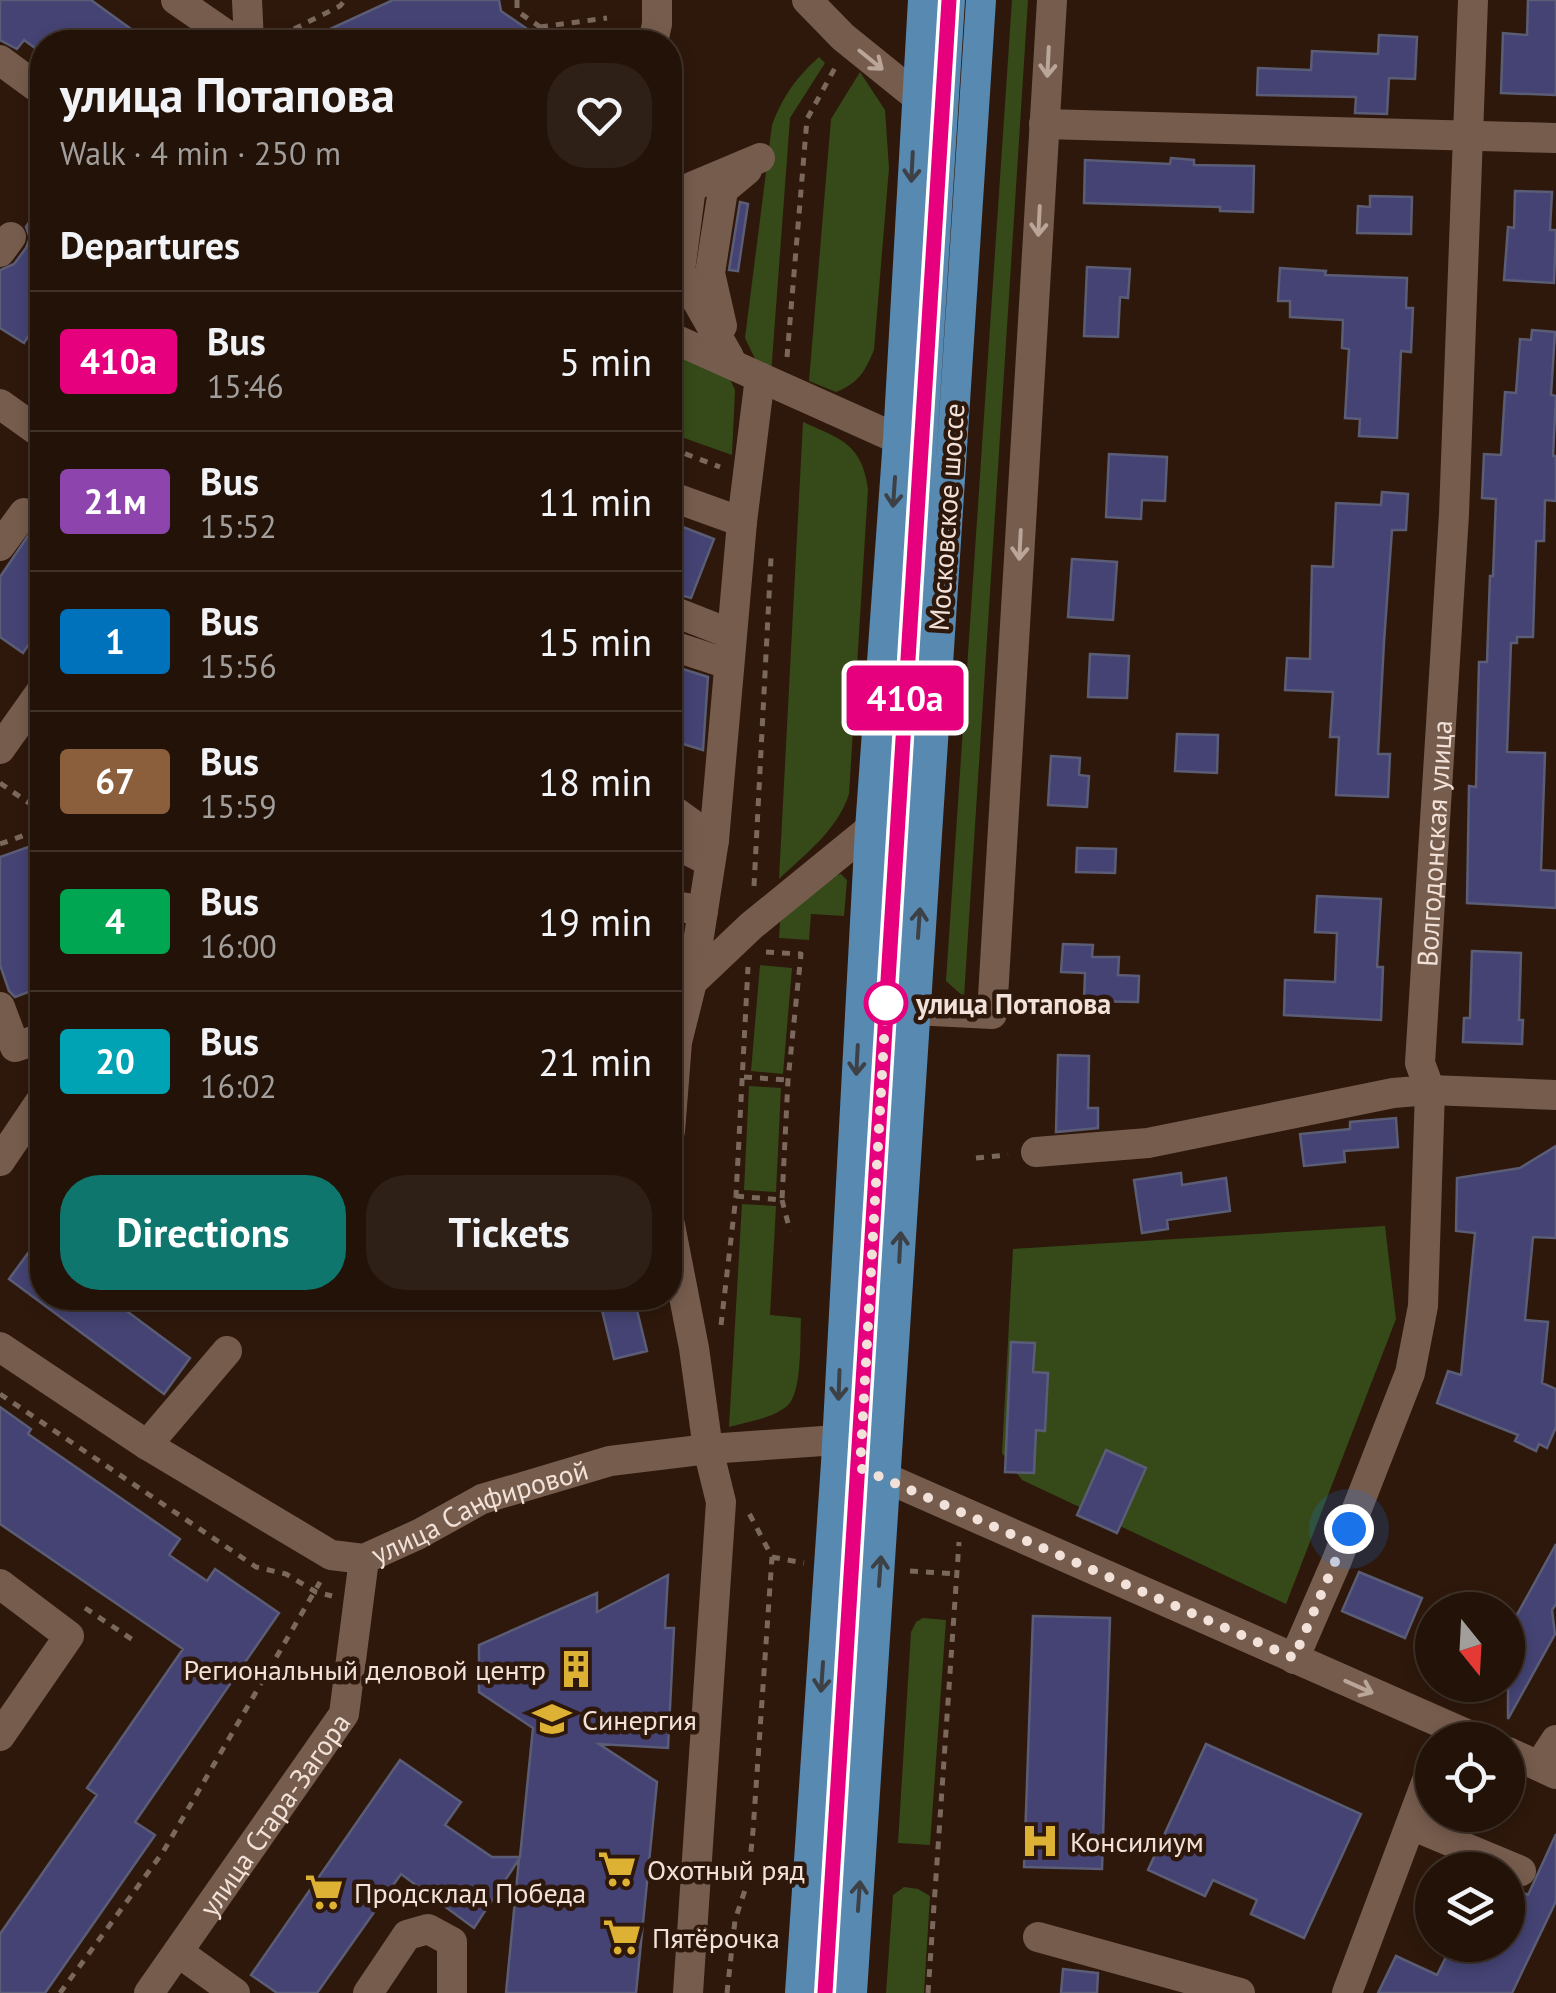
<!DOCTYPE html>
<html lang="en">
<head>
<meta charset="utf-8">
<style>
	body { margin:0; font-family:"PT Sans",sans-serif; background:#2e2016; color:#f1f3f6; height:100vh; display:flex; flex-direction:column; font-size:38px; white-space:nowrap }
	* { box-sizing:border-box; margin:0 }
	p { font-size:32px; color:#a29e9c }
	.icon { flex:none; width:55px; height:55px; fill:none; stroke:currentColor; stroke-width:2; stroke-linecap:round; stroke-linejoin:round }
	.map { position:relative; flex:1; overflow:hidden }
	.drawer { position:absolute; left:30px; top:30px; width:652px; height:1280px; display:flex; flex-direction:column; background:#221208; border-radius:40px; box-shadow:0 5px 15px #0003,0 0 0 2px #3f3229 }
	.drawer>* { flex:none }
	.badge { padding:0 20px; border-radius:8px; font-size:35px; line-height:65px }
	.needle { width:65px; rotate:162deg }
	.buttons { position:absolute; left:1415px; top:1592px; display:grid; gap:20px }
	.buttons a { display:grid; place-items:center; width:110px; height:110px; border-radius:50%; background:#221208; box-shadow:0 5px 15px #0003,0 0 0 2px #3f3229; font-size:50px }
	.you { position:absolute; width:50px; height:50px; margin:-25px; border:8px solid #fff; border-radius:50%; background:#1a73e8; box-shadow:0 0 0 15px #1a73e833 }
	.map>.badge { position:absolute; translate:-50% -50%; box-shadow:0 0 0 5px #fff }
	h2 { padding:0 30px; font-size:38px; line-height:90px }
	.round { display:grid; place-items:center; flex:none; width:105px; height:105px; border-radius:40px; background:#2e2016 }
	.head { display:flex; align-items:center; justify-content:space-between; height:170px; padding:0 30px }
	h1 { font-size:48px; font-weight:800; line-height:75px }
	.primary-button { display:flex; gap:20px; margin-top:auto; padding:20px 30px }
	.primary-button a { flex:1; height:115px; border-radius:40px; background:#0f766e; color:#fff; font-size:40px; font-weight:800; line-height:115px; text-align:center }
	.primary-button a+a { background:#2e2016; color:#f1f3f6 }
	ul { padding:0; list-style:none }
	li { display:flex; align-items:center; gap:30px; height:140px; padding:0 30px; border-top:2px solid #3f3229 }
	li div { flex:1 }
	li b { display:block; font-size:38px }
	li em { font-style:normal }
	li .badge { min-width:110px; font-weight:700; text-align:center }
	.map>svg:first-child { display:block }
	.green { fill:#354a18 }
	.building { fill:#444373; stroke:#5b5c76; stroke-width:2.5 }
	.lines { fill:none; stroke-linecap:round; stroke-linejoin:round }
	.path { stroke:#7b685c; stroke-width:5; stroke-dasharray:8 8; stroke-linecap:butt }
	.minor { stroke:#765c4d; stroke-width:30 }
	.major { stroke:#5889b1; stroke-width:30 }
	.oneway { stroke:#baa599 }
	.oneway2 { stroke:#3d4045 }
	.line-casing { stroke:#fff; stroke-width:22 }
	.line { stroke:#e6007e; stroke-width:15 }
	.walk { stroke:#f1e1d8; stroke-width:10; stroke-dasharray:0 18 }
	.stop-dot { fill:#fff; stroke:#e6007e; stroke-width:5 }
	.labels { text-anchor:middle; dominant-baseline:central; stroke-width:9; stroke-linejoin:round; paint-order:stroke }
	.street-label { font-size:28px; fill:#f1e1d8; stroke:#2e180b }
	.stop-label { font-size:28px; font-weight:bold; fill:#f1e1d8; stroke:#2e180b; text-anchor:start }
	.poi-label { font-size:28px; fill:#f1e1d8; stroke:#2e180b; text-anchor:start }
</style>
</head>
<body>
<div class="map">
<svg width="1556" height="1993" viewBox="0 0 1556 1993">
	<rect width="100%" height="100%" fill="#2e180b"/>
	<path class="green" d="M1012,0H1028L964,997L946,981Z
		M819,57L825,63L790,118L771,375L760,369L745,338L772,125C783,96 796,78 819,57Z
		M860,72L885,110L889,168L874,350C865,371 859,383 836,392L809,381L831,119Z
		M670,345L726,370L735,390L732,455L670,433Z
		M803,422C841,439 862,444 868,489L849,794C837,831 806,853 779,879Z
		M841,874L847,880L844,916L811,914L809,940L779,938L780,922L831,876Z
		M760,965L792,968L783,1074L751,1071Z
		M749,1086L781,1088L776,1192L744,1190Z
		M742,1204L776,1206L770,1315L801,1318C800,1338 802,1390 789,1404C776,1418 746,1422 729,1427Z
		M1385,1226L1396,1319L1286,1604L1022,1480L1002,1453L1013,1249Z
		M923,1618L946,1620L930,1845L898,1843L911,1632L916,1622Z
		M904,1887L918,1889L930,1896L924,1993H886L893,1895Z"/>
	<path class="building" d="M0,0H91L149,42H42V53L24,40L17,49L0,40Z
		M393,0H499L501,11L546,42H302Z
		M1528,0H1556V95L1501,93L1503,33L1527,35Z
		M1379,35L1417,37L1415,79L1389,78L1387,114L1355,113L1356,97L1257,95L1258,68L1311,70L1312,51L1378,54Z
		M1171,158L1194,160V165L1254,166L1253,212L1220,211V207L1084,203L1085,160L1170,164Z
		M1515,191L1552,192L1550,230H1556L1554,283L1504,280L1508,227L1514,228Z
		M1370,196L1412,197L1411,234L1357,233L1358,206L1370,207Z
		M42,202V315L24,343L0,328V270L14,264L26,248L30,238L26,227Z
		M740,202L748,204L738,271L729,270Z
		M1087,267L1130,269L1128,298L1120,297L1118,337L1084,336Z
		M1280,268L1326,271L1325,275L1407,278L1406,308H1413L1411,352L1401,351L1397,438L1359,436L1360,419L1345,418L1349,349L1342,348L1343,320L1290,317V301H1278Z
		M1532,330L1555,332L1551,395L1556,396L1553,456H1556V501L1545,500L1544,541H1536L1533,637H1517V643H1511L1507,752L1545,753L1541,870L1556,871V908L1467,903L1469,786L1476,787L1479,662H1487L1490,576H1493L1496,499L1482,498L1484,454L1501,455L1505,392L1516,393L1520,339L1531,340Z
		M1109,454L1167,457L1165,501L1142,500L1141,519L1106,517Z
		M1382,492L1408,494L1406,530H1392L1384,642L1378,754H1390L1388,797L1336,795L1339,737H1330L1333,692L1285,690L1287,658L1310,659L1312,566L1333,567L1336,503L1381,505Z
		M42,515V624L23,653L0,637V577Z
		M670,522L714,539L691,598L670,592Z
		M1072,559L1117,562L1113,620L1068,617Z
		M1090,654L1129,656L1127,698L1088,697Z
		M670,665L708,677L703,750L670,740Z
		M1177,734L1218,735L1217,773L1175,771Z
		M1051,756L1080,758L1079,775L1089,776L1087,807L1048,805Z
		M42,842V987L15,997L9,991L0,965V857Z
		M1077,848L1116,849L1115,873L1076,872Z
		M1317,896L1381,899L1377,967H1383L1381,1020L1284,1015L1285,980L1335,982L1337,933L1315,932Z
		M1063,944L1093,945L1092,957H1119L1118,975L1139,976L1138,1002L1084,1001L1085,973L1061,972Z
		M1472,951L1521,953L1519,1020H1523L1522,1044L1463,1042L1464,1018H1470Z
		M1058,1055L1089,1056L1088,1108H1098V1128L1056,1132Z
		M1396,1118L1398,1147L1344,1151L1345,1162L1304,1166L1300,1134L1350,1129V1122Z
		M1556,1146V1238L1533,1237L1525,1320L1548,1322L1542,1383L1556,1389V1427L1547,1448L1539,1444L1536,1451L1515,1441L1518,1435L1437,1403L1448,1371L1461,1375L1475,1233L1456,1231L1457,1178L1520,1168Z
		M1181,1173L1182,1185L1226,1178L1230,1211L1167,1220L1168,1229L1142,1233L1134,1180Z
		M42,1234V1298H109L190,1358L164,1394L9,1279Z
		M599,1298H634L647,1351L614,1359Z
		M1011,1342L1035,1343L1033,1372L1048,1373L1045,1431L1036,1430L1034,1473L1005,1472Z
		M0,1407L31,1429L28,1434L180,1539L169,1555L207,1581L215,1569L279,1613L135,1822L155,1835L45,1993H0V1934L97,1795L87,1788L183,1649L0,1524Z
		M1106,1450L1146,1468L1117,1533L1077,1515Z
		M1556,1544V1604L1552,1610L1555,1634L1508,1719V1631Z
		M1359,1572L1422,1598L1405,1638L1342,1611Z
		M668,1575L665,1628H674L668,1748L599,1744L657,1782L636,1993H506L519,1859L474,1928L401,1874L317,1993H277L251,1975L400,1760L461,1802L445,1825L492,1857H520L533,1728L479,1692V1645L597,1593V1612Z
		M1033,1616L1110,1618L1102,1869L1024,1867Z
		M1206,1744L1361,1814L1304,1938L1251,1914L1257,1900L1213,1880L1205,1896L1148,1870Z
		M1556,1834V1901L1512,1993H1378L1396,1956L1437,1975L1452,1945H1508V1886L1528,1895Z
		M1063,1969L1098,1973L1097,1993H1061Z"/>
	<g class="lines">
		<path class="path" d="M517,0V11L562,42
			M540,27L607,18
			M294,29L340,6L345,0
			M787,357L807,119L836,66
			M670,448L720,467
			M0,783L42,812
			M0,844L42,829
			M754,886L771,558
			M744,1077L788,1080
			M976,1158L1008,1155
			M736,1196L782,1200L788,1080L801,954L766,952
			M782,1200L790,1231
			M721,1325L736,1196L748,967
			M0,1394L256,1567L286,1574L316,1592L332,1596
			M772,1557L804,1563
			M910,1571L956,1574
			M85,1608L133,1640
			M60,1993L163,1852L320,1582
			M727,1993L735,1920L748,1881L753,1831L772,1557L749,1513
			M928,1993L959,1542"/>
		<g class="minor">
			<path d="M176,0L237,42"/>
			<path d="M247,0L249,42"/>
			<path d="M807,0L843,37L916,96"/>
			<path d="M653,42L657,24V0"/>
			<path d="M0,60L42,91"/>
			<path d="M1044,124L1556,138"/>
			<path d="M0,252L11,237"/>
			<path d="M722,326L710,273L723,190L747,170"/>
			<path d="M670,337L898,439"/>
			<path d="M729,357L680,271L691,187L760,158"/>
			<path d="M0,404L42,434"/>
			<path d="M670,496L742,522L760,377"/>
			<path d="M0,546L24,513"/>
			<path d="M670,610L731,634"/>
			<path d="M670,645L728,664"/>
			<path d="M0,749L42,690"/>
			<path d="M670,808L714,840"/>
			<path d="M670,841L710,862"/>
			<path d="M670,905L703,911"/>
			<path d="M692,981L714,840L742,522"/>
			<path d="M0,1007L15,1047L42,1038"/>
			<path d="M913,1010L992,1014L1052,0"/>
			<path d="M670,1131L677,1042L692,982L751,926L870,829"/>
			<path d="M1036,1152L1148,1143L1393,1093L1430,1090L1556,1095"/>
			<path d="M0,1161L42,1099"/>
			<path d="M670,1225L694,1348L708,1449L721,1502L688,1993"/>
			<path id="s1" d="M0,1347L147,1445L331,1555L364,1559L419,1534L482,1499L610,1461L708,1449L837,1440"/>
			<path d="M147,1445L227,1351"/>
			<path d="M886,1478L1480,1740"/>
			<path d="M0,1584L69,1636L0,1736"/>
			<path id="s2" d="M1294,1659L1337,1560L1410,1373L1423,1306L1430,1090L1420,1063L1454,514L1473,0"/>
			<path d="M1508,1752L1556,1774"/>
			<path d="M1539,1766L1556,1740"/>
			<path d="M1411,1825L1521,1871"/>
			<path d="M1038,1937L1240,1993"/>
			<path d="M178,1952L235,1993"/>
			<path id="s3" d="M149,1993L344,1714L364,1559"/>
			<path d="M368,1993L407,1935L428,1929L452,1942V1993"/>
			<path d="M1347,1993L1432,1767"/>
		</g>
		<path class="major" d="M800,1993L836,1463L870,829L898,439L923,0
			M825,1993L950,0
			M852,1993L981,0"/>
	</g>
	<defs><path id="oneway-shaft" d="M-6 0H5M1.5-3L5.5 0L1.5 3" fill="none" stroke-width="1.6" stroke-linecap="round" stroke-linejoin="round" transform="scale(2.5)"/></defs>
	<g class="oneway">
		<use href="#oneway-shaft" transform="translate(871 60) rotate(39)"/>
		<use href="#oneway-shaft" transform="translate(1048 62) rotate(93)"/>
		<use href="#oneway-shaft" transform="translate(1039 221) rotate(93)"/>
		<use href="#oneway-shaft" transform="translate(1020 545) rotate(93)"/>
		<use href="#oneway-shaft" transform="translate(1359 1687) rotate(24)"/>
	</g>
	<g class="oneway2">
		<use href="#oneway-shaft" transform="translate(912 167) rotate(93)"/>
		<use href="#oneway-shaft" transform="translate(894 492) rotate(94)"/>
		<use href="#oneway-shaft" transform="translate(919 923) rotate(-86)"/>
		<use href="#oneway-shaft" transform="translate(857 1060) rotate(93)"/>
		<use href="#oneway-shaft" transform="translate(900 1247) rotate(-87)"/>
		<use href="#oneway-shaft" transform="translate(839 1385) rotate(92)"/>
		<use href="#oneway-shaft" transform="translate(880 1571) rotate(-86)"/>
		<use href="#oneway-shaft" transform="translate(822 1677) rotate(94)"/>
		<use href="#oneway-shaft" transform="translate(859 1896) rotate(-86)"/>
	</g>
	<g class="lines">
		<g class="line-casing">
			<path id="line" d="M825,1993L949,0"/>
		</g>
		<use href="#line" class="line"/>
		<path class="walk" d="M886,1003L860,1468L1294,1658L1349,1529"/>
	</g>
	<defs>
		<g id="building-bare" transform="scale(3)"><path d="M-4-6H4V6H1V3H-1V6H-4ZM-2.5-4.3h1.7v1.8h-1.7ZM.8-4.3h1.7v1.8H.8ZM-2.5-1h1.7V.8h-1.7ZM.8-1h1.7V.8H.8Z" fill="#ddb133" stroke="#2e180b" stroke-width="2.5" paint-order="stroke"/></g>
		<g id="university-bare" transform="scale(3)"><path d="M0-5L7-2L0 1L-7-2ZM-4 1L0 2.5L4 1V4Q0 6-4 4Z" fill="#ddb133" stroke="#2e180b" stroke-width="2.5" paint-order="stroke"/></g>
		<g id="hospital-bare" transform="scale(3)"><path d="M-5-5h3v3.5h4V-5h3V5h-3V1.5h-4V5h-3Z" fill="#ddb133" stroke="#2e180b" stroke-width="2.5" paint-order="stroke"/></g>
		<g id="supermarket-bare" transform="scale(3)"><path d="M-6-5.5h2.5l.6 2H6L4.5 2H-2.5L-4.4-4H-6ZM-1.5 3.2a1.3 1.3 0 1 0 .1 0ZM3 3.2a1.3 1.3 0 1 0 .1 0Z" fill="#ddb133" stroke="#2e180b" stroke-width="2.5" paint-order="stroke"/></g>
	</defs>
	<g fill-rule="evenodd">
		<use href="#building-bare" x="576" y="1669"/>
		<use href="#university-bare" x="552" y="1719"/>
		<use href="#hospital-bare" x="1040" y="1841"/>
		<use href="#supermarket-bare" x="617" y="1869"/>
		<use href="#supermarket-bare" x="324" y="1892"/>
		<use href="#supermarket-bare" x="622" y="1937"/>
	</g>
	<circle class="stop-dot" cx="886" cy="1003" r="20"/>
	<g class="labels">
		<g class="street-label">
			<text transform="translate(946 517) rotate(-86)">Московское шоссе</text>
			<text stroke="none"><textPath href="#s2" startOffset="842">Волгодонская улица</textPath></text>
			<text stroke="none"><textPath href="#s1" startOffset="550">улица Санфировой</textPath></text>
			<text stroke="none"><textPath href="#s3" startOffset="218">улица Стара-Загора</textPath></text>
		</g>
		<g class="stop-label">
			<text x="916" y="1003">улица Потапова</text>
		</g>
		<g class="poi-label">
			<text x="546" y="1669" text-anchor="end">Региональный деловой центр</text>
			<text x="582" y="1719">Синергия</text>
			<text x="1070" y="1841">Консилиум</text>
			<text x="647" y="1869">Охотный ряд</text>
			<text x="354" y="1892">Продсклад Победа</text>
			<text x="652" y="1937">Пятёрочка</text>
		</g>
	</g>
</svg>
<div class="buttons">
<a><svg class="needle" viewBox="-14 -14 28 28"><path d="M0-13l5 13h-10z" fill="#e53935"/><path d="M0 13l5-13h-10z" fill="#a29e9c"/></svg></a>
<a><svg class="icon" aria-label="locate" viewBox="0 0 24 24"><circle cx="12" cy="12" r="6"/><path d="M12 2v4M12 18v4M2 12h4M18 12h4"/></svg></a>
<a><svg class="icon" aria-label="layers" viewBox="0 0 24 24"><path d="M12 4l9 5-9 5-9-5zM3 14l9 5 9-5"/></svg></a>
</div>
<div class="you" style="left:1349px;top:1529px"></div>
<b class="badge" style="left:905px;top:698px;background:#e6007e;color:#fff">410а</b>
<section class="drawer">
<div class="head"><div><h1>улица Потапова</h1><p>Walk · 4 min · 250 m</p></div><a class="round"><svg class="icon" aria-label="heart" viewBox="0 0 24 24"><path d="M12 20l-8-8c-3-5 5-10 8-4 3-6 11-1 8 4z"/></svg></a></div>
<h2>Departures</h2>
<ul>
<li><span class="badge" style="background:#e6007e;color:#fff">410а</span><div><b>Bus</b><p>15:46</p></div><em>5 min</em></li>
<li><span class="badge" style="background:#8e44ad;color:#fff">21м</span><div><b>Bus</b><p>15:52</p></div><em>11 min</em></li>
<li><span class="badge" style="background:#0072bc;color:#fff">1</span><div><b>Bus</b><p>15:56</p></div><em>15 min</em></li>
<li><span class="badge" style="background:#8b5e3c;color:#fff">67</span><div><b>Bus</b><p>15:59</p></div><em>18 min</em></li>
<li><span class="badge" style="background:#00a651;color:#fff">4</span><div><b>Bus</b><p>16:00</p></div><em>19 min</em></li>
<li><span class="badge" style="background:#00a3b4;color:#fff">20</span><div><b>Bus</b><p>16:02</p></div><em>21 min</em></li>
</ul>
<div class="primary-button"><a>Directions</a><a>Tickets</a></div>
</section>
</div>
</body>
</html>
